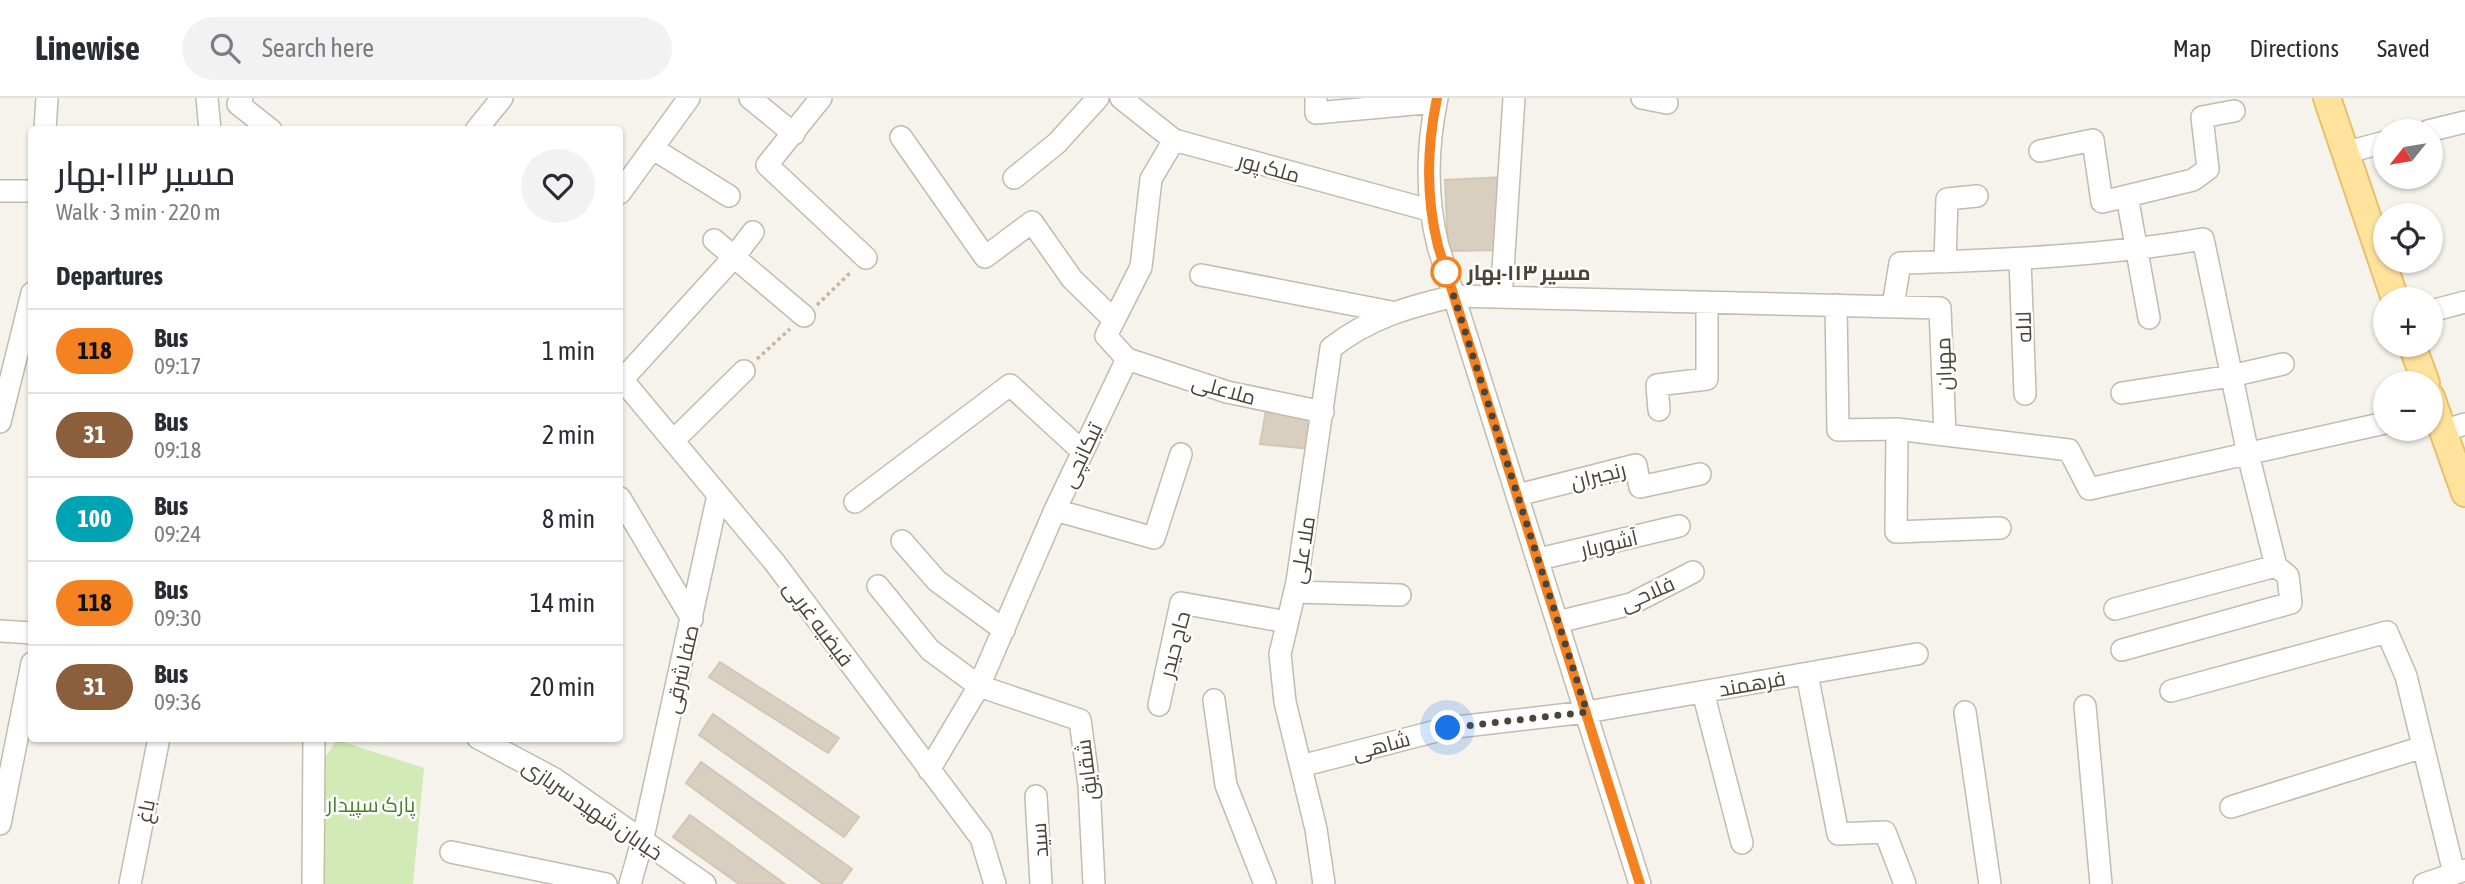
<!DOCTYPE html>
<html lang="en">
<head>
<meta charset="utf-8">
<style>
	body { margin:0; font-family:"Asap Condensed",Cairo,sans-serif; background:#f2f2f3; color:#2b2b33; height:100vh; display:flex; flex-direction:column; font-size:26px; white-space:nowrap }
	* { box-sizing:border-box; margin:0 }
	p { font-size:23px; color:#7c7c81 }
	.icon { flex:none; width:38px; height:38px; fill:none; stroke:currentColor; stroke-width:2; stroke-linecap:round; stroke-linejoin:round }
	.map { position:relative; flex:1; overflow:hidden }
	.details { position:absolute; left:28px; top:28px; width:595px; height:616px; display:flex; flex-direction:column; background:#fff; border-radius:7px; box-shadow:0 2px 5px #0004 }
	.details>* { flex:none }
	.badge { padding:0 14px; border-radius:23px; font-size:24px; line-height:46px }
	.needle { width:46px; rotate:240deg }
	.controls { position:absolute; left:2373px; top:21px; display:grid; gap:14px }
	.controls a { display:grid; place-items:center; width:70px; height:70px; border-radius:50%; background:#fff; box-shadow:0 2px 5px #0004; font-size:35px }
	.you { position:absolute; width:35px; height:35px; margin:-18px; border:5px solid #fff; border-radius:50%; background:#1a73e8; box-shadow:0 0 0 10px #1a73e833 }
	.map>.badge { position:absolute; translate:-50% -50%; box-shadow:0 0 0 4px #fff }
	h2 { padding:0 28px; font-size:26px; line-height:63px }
	.round { display:grid; place-items:center; flex:none; width:74px; height:74px; border-radius:37px; background:#f2f2f3 }
	.summary { display:flex; align-items:center; justify-content:space-between; height:119px; padding:0 28px }
	h1 { font-size:33px; font-weight:600; line-height:52px }
	ul { padding:0; list-style:none }
	li { display:flex; align-items:center; gap:21px; height:84px; padding:0 28px; border-top:2px solid #e1e1e2 }
	li div { flex:1 }
	li b { display:block; font-size:26px }
	li em { font-style:normal }
	li .badge { min-width:77px; font-weight:700; text-align:center }
	header { display:flex; align-items:center; gap:42px; box-sizing:border-box; height:98px; padding:0 35px; background:#fff; border-bottom:2px solid #e1e1e2 }
	header strong { font-size:33px }
	nav { display:flex; gap:38px; margin-inline-start:auto; font-size:24px }
	.search { width:490px; height:63px; background:#f2f2f3; display:flex; align-items:center; gap:18px; box-sizing:border-box; padding:0 24px; border-radius:38px; color:#7c7c81; font-size:26px }
	.map>svg:first-child { display:block }
	.green { fill:#d2eab5 }
	.building { fill:#d8cfc1; stroke:#d3c7b4; stroke-width:2 }
	.lines { fill:none; stroke-linecap:round; stroke-linejoin:round }
	.minor-casing { stroke:#c2bbae; stroke-width:24 }
	.major-casing { stroke:#e6c16a; stroke-width:30 }
	.path { stroke:#c4b79f; stroke-width:3.5; stroke-dasharray:3.5 3.5; stroke-linecap:butt }
	.minor { stroke:#fff; stroke-width:21 }
	.major { stroke:#ffe39c; stroke-width:26 }
	.line-casing { stroke:#fff; stroke-width:16 }
	.line { stroke:#f58220; stroke-width:10 }
	.walk { stroke:#4b4439; stroke-width:7; stroke-dasharray:0 12.6 }
	.stop-dot { fill:#fff; stroke:#f58220; stroke-width:3.5 }
	.labels { text-anchor:middle; dominant-baseline:central; stroke-width:5; stroke-linejoin:round; paint-order:stroke }
	.street-label { font-size:21px; fill:#4b4439; stroke:#fff }
	.stop-label { font-size:21px; font-weight:bold; fill:#4b4439; stroke:#fff; text-anchor:start }
	.park-label { font-size:21px; fill:#4a7f2a; stroke:#fff }
</style>
</head>
<body>
<header>
<strong>Linewise</strong>
<div class="search"><svg class="icon" aria-label="search" viewBox="0 0 24 24"><circle cx="10" cy="10" r="6"/><path d="M15 15l6 6"/></svg>Search here</div>
<nav><a>Map</a><a>Directions</a><a>Saved</a></nav>
</header>
<div class="map">
<svg width="2465" height="786" viewBox="0 0 2465 786">
	<rect width="100%" height="100%" fill="#f6f3ec"/>
	<path class="green" d="M337,642L424,670L413,786H321L323,662Z"/>
	<path class="building" d="M1504,79L1505,152L1448,153L1445,82Z
		M1266,312L1309,318L1315,327L1310,351L1260,346Z
		M720,564L839,640L828,655L709,579Z
		M713,616L859,719L844,739L699,637Z
		M701,664L852,771L841,786H823L686,685Z
		M690,717L785,786H739L673,739Z"/>
	<g class="lines">
		<g class="minor-casing">
			<path id="minor" d="M207,0L210,32
				M242,0L238,6L271,32
				M750,0L794,36
				M821,0L767,67L866,160
				M1121,0L1174,42L1429,112
				M1316,0V15L1436,4
				M1437,0C1427,48 1426,100 1438,148L1640,786
				M1642,0L1667,5
				M45,32L47,0
				M476,32L502,0
				M2428,33L2465,24
				M901,39L985,159L1032,124L1072,181L1114,222
				M1174,42L1151,81L1141,169L1106,238L1127,261L1227,294L1323,314
				M652,50L729,98
				M2040,53L2093,42L2102,104L2127,98L2149,220
				M2344,55L2385,44
				M1014,80L1057,45L1098,0
				M0,93H32
				M620,95L689,0
				M2127,98L2193,82L2208,71L2202,19L2234,13
				M714,142L804,218
				M2020,161L2025,296
				M1945,164L1947,101L1977,98
				M1201,177L1391,214
				M1502,187L1514,0
				M1836,207L1838,332L1897,331L1945,337
				M1893,208L1900,165C2002,162 2102,158 2203,141L2248,356L2276,468L2115,511
				M2431,213L2465,204
				M620,279L775,465L981,740L995,786
				M622,282L734,159L753,134
				M2122,295L2231,278L2283,266
				M1659,312L1657,287L1707,281V204
				M0,324L32,195
				M1897,331L1896,434L2000,430
				M2443,333L2465,326
				M673,343L744,273
				M1518,397L1636,367L1640,389L1700,376
				M620,400L692,521
				M855,404L1010,287L1083,354
				M1055,412L1154,440L1181,356
				M902,443L937,483L1004,532
				M1539,461L1679,428
				M878,488L930,552L979,588L1080,622L1089,687L1094,786
				M1295,494L1400,497
				M1558,524L1631,506L1693,474
				M0,533L32,535
				M2122,552L2291,505L2288,478L2276,468
				M1807,576L1838,736L1885,734L1905,786
				M2171,593L2387,534L2406,578L2454,775
				M1703,594L1742,745
				M1214,602L1226,687L1265,786
				M1159,607L1181,505L1287,524
				M2085,608L2101,786
				M1965,614L1990,786
				M478,640L555,681L705,786
				M1301,668L1448,630L1587,614L1917,556
				M929,672L979,588L1055,412L1127,261
				M1036,698L1041,786
				M2231,709L2423,649
				M0,726L32,565
				M451,754L606,786
				M130,786L159,640
				M313,786L314,640
				M630,786L642,744L718,397
				M1324,786L1316,731L1285,604L1280,556L1297,484L1331,250C1369,220 1408,209 1455,198L1940,210L1945,337L2069,352L2089,391L2385,325
				M2424,786L2465,772"/>
		</g>
		<g class="major-casing">
			<path id="major" d="M2327,0L2395,201
				M2412,247L2426,285
				M2431,299L2465,395"/>
		</g>
		<path class="path" d="M817,207L852,173
			M757,261L790,231"/>
		<use href="#minor" class="minor"/>
		<use href="#major" class="major"/>
	</g>
	<g class="lines">
		<g class="line-casing">
			<path id="line" d="M1437,0C1427,48 1426,100 1438,148L1640,786"/>
		</g>
		<use href="#line" class="line"/>
		<path class="walk" d="M1446,174L1587,614L1448,630"/>
	</g>
	<circle class="stop-dot" cx="1446" cy="174" r="14"/>
	<g class="labels">
		<g class="street-label">
			<text transform="translate(1269 69) rotate(15)">ملک پور</text>
			<text transform="translate(2023 229) rotate(-92)">لاله</text>
			<text transform="translate(1943 266) rotate(-92)">مهران</text>
			<text transform="translate(1224 291) rotate(15)">ملاعلی</text>
			<text transform="translate(1081 357) rotate(-65)">تیکانچی</text>
			<text transform="translate(1598 377) rotate(-14)">رنجبران</text>
			<text transform="translate(1609 445) rotate(-13)">آشوربار</text>
			<text transform="translate(1302 452) rotate(-81)">ملا علی</text>
			<text transform="translate(1647 495) rotate(-24)">فلاحی</text>
			<text transform="translate(819 525) rotate(53)">فیضیه غربی</text>
			<text transform="translate(1174 546) rotate(-75)">حاج حیدر</text>
			<text transform="translate(681 571) rotate(-77)">صفا شرقی</text>
			<text transform="translate(1752 585) rotate(-10)">فرهمند</text>
			<text transform="translate(1381 647) rotate(-15)">شاهی</text>
			<text transform="translate(1086 672) rotate(-97)">شقایق</text>
			<text transform="translate(593 711) rotate(34)">خیابان شهید سربازی</text>
			<text transform="translate(145 713) rotate(-79)">باغ</text>
			<text transform="translate(1039 742) rotate(-94)">سید</text>
		</g>
		<g class="stop-label">
			<text x="1467" y="174">مسیر ۱۱۳-بهار</text>
		</g>
		<g class="park-label">
			<text x="371" y="706">پارک سپیدار</text>
		</g>
	</g>
</svg>
<div class="controls">
<a><svg class="needle" viewBox="-14 -14 28 28"><path d="M0-13l5 13h-10z" fill="#e53935"/><path d="M0 13l5-13h-10z" fill="#7c7c81"/></svg></a>
<a><svg class="icon" aria-label="locate" viewBox="0 0 24 24"><circle cx="12" cy="12" r="6"/><path d="M12 2v4M12 18v4M2 12h4M18 12h4"/></svg></a>
<a>+</a>
<a>−</a>
</div>
<div class="you" style="left:1448px;top:630px"></div>
<section class="details">
<div class="summary"><div><h1>مسیر ۱۱۳-بهار</h1><p>Walk · 3 min · 220 m</p></div><a class="round"><svg class="icon" aria-label="heart" viewBox="0 0 24 24"><path d="M12 20l-8-8c-3-5 5-10 8-4 3-6 11-1 8 4z"/></svg></a></div>
<h2>Departures</h2>
<ul>
<li><span class="badge" style="background:#f58220;color:#111">118</span><div><b>Bus</b><p>09:17</p></div><em>1 min</em></li>
<li><span class="badge" style="background:#8b5e3c;color:#fff">31</span><div><b>Bus</b><p>09:18</p></div><em>2 min</em></li>
<li><span class="badge" style="background:#00a3b4;color:#fff">100</span><div><b>Bus</b><p>09:24</p></div><em>8 min</em></li>
<li><span class="badge" style="background:#f58220;color:#111">118</span><div><b>Bus</b><p>09:30</p></div><em>14 min</em></li>
<li><span class="badge" style="background:#8b5e3c;color:#fff">31</span><div><b>Bus</b><p>09:36</p></div><em>20 min</em></li>
</ul>
</section>
</div>
</body>
</html>
